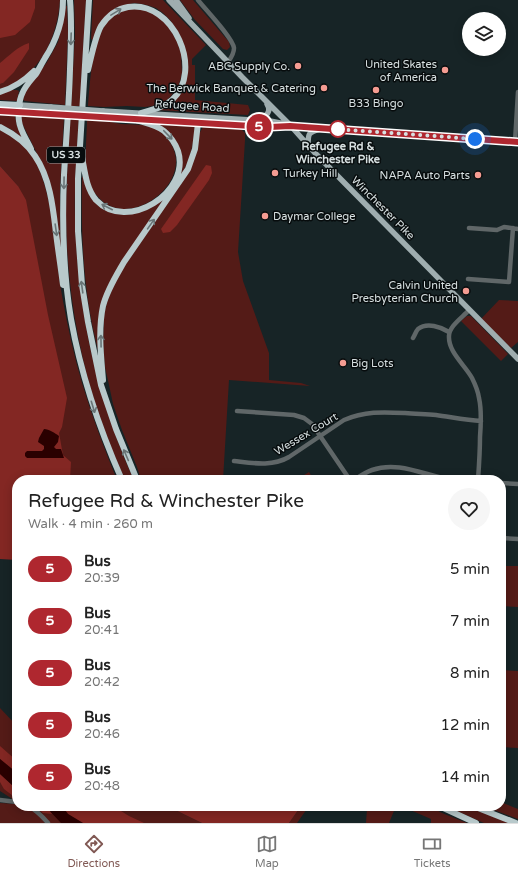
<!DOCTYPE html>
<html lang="en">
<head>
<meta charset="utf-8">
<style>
	body { margin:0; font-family:"Varela Round",sans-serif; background:#f6f6f6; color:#222; height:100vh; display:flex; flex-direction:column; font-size:15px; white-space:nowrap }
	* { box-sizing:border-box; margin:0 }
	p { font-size:13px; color:#767676 }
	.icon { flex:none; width:22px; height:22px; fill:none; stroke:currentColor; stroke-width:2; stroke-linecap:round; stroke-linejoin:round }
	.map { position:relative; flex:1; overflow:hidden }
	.panel { position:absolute; left:12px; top:475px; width:494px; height:336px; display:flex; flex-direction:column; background:#fff; border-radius:16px; box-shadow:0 2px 10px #0003 }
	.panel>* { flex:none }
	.badge { padding:0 8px; border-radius:13px; font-size:14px; line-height:26px }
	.controls { position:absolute; left:462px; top:12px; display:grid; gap:8px }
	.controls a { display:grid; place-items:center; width:44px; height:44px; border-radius:50%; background:#fff; box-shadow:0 2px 10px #0003; font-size:20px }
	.you { position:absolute; width:20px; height:20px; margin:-10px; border:3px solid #fff; border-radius:50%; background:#1a73e8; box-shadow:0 0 0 6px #1a73e833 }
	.map>.badge { position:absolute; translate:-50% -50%; box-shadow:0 0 0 2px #fff }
	.round { display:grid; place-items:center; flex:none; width:42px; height:42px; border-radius:21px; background:#f6f6f6 }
	.summary { display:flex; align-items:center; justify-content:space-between; height:68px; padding:0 16px }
	h1 { font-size:19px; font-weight:600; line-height:30px }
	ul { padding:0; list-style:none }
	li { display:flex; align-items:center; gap:12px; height:52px; padding:0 16px }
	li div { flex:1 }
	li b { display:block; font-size:15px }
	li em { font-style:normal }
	li .badge { min-width:44px; font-weight:700; text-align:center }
	.tab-bar { display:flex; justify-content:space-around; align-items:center; height:56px; border-top:1px solid #e0e0e0; background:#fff; font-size:11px; color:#767676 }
	.tab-bar a { display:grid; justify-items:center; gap:2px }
	.tab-bar .active { color:#815954 }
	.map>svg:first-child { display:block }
	.green { fill:#541b17 }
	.forest { fill:#832723 }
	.water { fill:#2a0000 }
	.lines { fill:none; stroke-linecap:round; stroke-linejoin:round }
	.minor { stroke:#606768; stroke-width:4.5 }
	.major { stroke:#9fadaf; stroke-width:5.5 }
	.highway { stroke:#b8c9cb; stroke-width:6 }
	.major-bridge { stroke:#9fadaf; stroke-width:5.5 }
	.oneway { stroke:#687476 }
	.line-casing { stroke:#fff; stroke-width:9 }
	.line { stroke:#af272f; stroke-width:6 }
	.walk { stroke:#d7e0e1; stroke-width:4; stroke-dasharray:0 7.2 }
	.poi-dot { fill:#f59c92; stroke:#070c0d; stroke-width:1.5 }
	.stop-dot { fill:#fff; stroke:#af272f; stroke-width:2 }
	.labels { text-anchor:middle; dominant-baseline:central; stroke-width:3; stroke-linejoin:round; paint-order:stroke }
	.shield { fill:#070c0d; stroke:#99a0a1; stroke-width:1 }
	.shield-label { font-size:10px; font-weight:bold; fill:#d7e0e1 }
	.poi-label { font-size:11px; fill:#d7e0e1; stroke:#070c0d; text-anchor:end }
	.street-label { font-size:11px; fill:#d7e0e1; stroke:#070c0d }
	.stop-label { font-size:11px; font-weight:bold; fill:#d7e0e1; stroke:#070c0d }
</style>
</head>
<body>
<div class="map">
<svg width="518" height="823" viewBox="0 0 518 823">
	<rect width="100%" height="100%" fill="#172426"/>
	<path class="green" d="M0,0H60C58,33 43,69 12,85C8,87 4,88 0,89V84L3,83H0Z
		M74,0H86L80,106H71L75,34Z
		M93,0H163L206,45L192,59V65H195V100L248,105L250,110L248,115L156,110L184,87L187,75L182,42L177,30L170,20L163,13L156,8L150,6L142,4L134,3L126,5L118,8L93,40L91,39Z
		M180,0H193L229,42L230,47L227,50L223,49L195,20Z
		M66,6H67L68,33L65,105L25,101L23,100L25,92L47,62L58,42Z
		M132,8H142L164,19L177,41L181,53L182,73L179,85L171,96L166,101L152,106L145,107L127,106L104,107L88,106C90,82 92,33 112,17C117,12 125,10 132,8Z
		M11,90H17L19,91L17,101L0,100V94Z
		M0,115L15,116L17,126L23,139L12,130L0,124Z
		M23,116L64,117L60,189V213L61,246H60L43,166L21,121V118Z
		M70,118L79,119C77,151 74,183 75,216C77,308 96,396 134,480H125C115,458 106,435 98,412C77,350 66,278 66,212C66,181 69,149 70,118Z
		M87,119C92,119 98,119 103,120C109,121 114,123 121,124C132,125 146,123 156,129C163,132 168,138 171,144C194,182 132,229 101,200C96,195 91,189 89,182C83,162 87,139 87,119Z
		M161,124L195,126C193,146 191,159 180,177L179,176L181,160L161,126Z
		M203,127L241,129L245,133V140L238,252L243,281L269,353V380L301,383L310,386L229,380L223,480H141L137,467L122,430L113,404L109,385L105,367L103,345L104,315L107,302L117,277L184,179L199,134Z
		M0,130C13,137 29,147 36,162C56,205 54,255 63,301C68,328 74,356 82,383C92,416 104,448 117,480H17L0,549L18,186L0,166Z
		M82,177H84L95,201L126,214L167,194L106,291L99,350H98C83,293 81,236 82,177Z
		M499,300L518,301V342L511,348L481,319Z
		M467,316H471L508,354L501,361L461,321Z
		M309,472L314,480H296Z
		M501,566H518V607L501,606Z
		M501,670L518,671V748L501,747Z
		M0,708L17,726V802L0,791Z
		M501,802L518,809V819L483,806H501Z
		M0,803L16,804L17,805V806H167L202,823H47L43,821L45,823H0Z
		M301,806H309L297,823H289Z
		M367,806H396L389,823H366L367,809Z
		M401,806H429L442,813L467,823H431V819Z
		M445,806H467L509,823H484Z"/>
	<path class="forest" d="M0,0H35V8L30,22L15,35L0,38Z
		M29,43V49L14,72L3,83L0,84V63C9,56 18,46 29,43Z
		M206,165L211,166L212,173L209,180L177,225L170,232L163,233L161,229Z
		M0,166L18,186L26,200L48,315L67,398L62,427L59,433L63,455L71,462L70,480H17V560L0,559Z
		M0,746L17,761V773L0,759Z
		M0,774L12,785L17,787V799L4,789L0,782Z
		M35,806H45L50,810L52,814L43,813Z
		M62,806H113L129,816L144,823H83L68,814Z
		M167,806H301L289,823H202Z"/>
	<path class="water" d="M44,429C49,429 55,433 59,436L58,442L54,447L56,449H61L64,458H27L25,456V453L27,451H42L44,449V446L38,442L39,438Z
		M0,759L17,773V787L12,785L0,774Z
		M45,806H62L68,814L83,823H61Z"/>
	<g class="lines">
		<path class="minor" d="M198,0C205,9 233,38 234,48C234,53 231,58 228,62
			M515,142L518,92
			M469,228L497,230L504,227L518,229
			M468,279L509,282L513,228
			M469,310C463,317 449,326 449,336C448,352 465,365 472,378C475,384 478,391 479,398C482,411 481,424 480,437C480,452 479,466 478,480
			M413,338C415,335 416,331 418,329C427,322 441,327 449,332
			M237,411L294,415L304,418L312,424L350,480
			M234,461C252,463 272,467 289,457L344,420C365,411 383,412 405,413C415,414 425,414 436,415C451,417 466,420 481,421
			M354,480C360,476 366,472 372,470C400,460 427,477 454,480
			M501,483L518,484
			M501,538L518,539
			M0,800L17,802
			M28,806C36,810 42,816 48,823"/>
		<path class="major" d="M169,0L242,77L290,125L315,153L518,359
			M176,0L189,18
			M20,105L51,107
			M103,111L270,121L290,125L518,142
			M19,112L51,113
			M103,117L253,126L270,127L284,126
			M259,120C266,116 272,112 267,104
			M308,146C308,134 308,132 320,129"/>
		<path class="highway" d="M70,0C72,23 71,46 70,69C69,105 66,140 64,175C62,223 63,272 71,319C81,375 99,428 122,480
			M89,0L78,179V231L82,285L88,322L101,385L116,429L137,480
			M88,70C91,58 95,37 101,26C107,17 116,9 128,7C174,0 204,71 172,100C163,108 151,110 141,113
			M0,92C13,88 24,81 34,71
			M0,104L20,105
			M0,111L19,112
			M0,127C14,134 27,144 35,156C50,178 53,207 56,233C58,250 61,268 63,285
			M31,149C27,140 20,131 19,121C18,114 19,100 22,94C25,86 31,80 36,74C39,69 42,63 45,58C56,41 63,20 63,0
			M82,157C85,172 86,188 96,200C127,233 191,192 178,151C175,143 170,136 164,131C155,124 144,123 133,119
			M103,380C101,356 98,330 103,306C107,290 116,276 124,262L188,169L195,149L198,123
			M439,806L476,823
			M473,806L516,823"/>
		<path class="major-bridge" d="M51,107L103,111
			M51,113L103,117"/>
	</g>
	<defs><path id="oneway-shaft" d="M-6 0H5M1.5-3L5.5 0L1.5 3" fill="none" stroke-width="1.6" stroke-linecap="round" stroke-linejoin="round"/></defs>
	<g class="oneway">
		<use href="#oneway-shaft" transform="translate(116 12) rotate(-31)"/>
		<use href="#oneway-shaft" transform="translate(71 39) rotate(92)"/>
		<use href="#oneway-shaft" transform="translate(168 135) rotate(46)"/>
		<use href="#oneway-shaft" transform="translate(64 183) rotate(91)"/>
		<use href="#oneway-shaft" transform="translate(107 207) rotate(-153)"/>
		<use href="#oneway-shaft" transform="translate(151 224) rotate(-55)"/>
		<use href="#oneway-shaft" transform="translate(56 230) rotate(82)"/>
		<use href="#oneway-shaft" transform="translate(82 287) rotate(-98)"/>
		<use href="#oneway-shaft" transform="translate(101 341) rotate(-91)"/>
		<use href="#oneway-shaft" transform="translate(93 407) rotate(73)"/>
		<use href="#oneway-shaft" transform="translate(126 455) rotate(-113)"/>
	</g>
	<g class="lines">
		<g class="line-casing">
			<path id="line" d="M0,111L270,127L290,126L518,142"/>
		</g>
		<use href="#line" class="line"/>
		<path class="walk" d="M338,129H336L475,139"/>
	</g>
	<g class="poi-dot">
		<circle cx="298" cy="66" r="4"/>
		<circle cx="445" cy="70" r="4"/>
		<circle cx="324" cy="88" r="4"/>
		<circle cx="376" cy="90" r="4"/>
		<circle cx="275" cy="173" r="4"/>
		<circle cx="478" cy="175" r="4"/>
		<circle cx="265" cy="216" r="4"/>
		<circle cx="466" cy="291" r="4"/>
		<circle cx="343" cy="363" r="4"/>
	</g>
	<circle class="stop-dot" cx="338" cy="129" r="8"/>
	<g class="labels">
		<rect class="shield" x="47" y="147" width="38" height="16" rx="3"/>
		<g class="shield-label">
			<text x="66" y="155">US 33</text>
		</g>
		<g class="poi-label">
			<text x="437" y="64">United Skates<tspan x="437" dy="13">of America</tspan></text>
			<text x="290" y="66">ABC Supply Co.</text>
			<text x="316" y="88">The Berwick Banquet &amp; Catering</text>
			<text x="376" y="103" text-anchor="middle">B33 Bingo</text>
			<text x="283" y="173" text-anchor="start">Turkey Hill</text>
			<text x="470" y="175">NAPA Auto Parts</text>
			<text x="273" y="216" text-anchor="start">Daymar College</text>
			<text x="458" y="285">Calvin United<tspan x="458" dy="13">Presbyterian Church</tspan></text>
			<text x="351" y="363" text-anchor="start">Big Lots</text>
		</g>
		<g class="street-label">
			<text transform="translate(192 106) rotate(4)">Refugee Road</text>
			<text transform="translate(383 208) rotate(45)">Winchester Pike</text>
			<text transform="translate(306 434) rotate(-31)">Wessex Court</text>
		</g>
		<g class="stop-label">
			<text x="338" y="146">Refugee Rd &amp;<tspan x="338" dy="13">Winchester Pike</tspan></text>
		</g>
	</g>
</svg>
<div class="controls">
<a><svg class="icon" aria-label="layers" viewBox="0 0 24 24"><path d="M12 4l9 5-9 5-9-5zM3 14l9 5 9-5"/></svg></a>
</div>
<div class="you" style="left:475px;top:139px"></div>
<b class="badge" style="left:259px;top:127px;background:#af272f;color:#fff">5</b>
<section class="panel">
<div class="summary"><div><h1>Refugee Rd &amp; Winchester Pike</h1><p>Walk · 4 min · 260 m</p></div><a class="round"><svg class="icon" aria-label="heart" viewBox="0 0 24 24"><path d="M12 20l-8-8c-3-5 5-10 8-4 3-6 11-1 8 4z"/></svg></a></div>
<ul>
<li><span class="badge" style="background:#af272f;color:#fff">5</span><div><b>Bus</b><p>20:39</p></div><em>5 min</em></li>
<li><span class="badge" style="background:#af272f;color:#fff">5</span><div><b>Bus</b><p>20:41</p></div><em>7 min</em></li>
<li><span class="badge" style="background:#af272f;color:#fff">5</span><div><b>Bus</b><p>20:42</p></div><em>8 min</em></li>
<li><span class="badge" style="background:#af272f;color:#fff">5</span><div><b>Bus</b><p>20:46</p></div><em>12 min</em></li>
<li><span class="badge" style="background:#af272f;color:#fff">5</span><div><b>Bus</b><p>20:48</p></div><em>14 min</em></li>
</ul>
</section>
</div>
<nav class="tab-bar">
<a class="active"><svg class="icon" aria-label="directions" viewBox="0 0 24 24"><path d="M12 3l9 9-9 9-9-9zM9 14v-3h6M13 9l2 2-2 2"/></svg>Directions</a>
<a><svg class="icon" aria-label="map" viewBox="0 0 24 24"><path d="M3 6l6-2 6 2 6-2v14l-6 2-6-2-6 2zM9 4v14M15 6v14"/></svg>Map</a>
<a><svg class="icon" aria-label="tickets" viewBox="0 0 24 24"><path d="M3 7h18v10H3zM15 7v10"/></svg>Tickets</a>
</nav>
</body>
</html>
